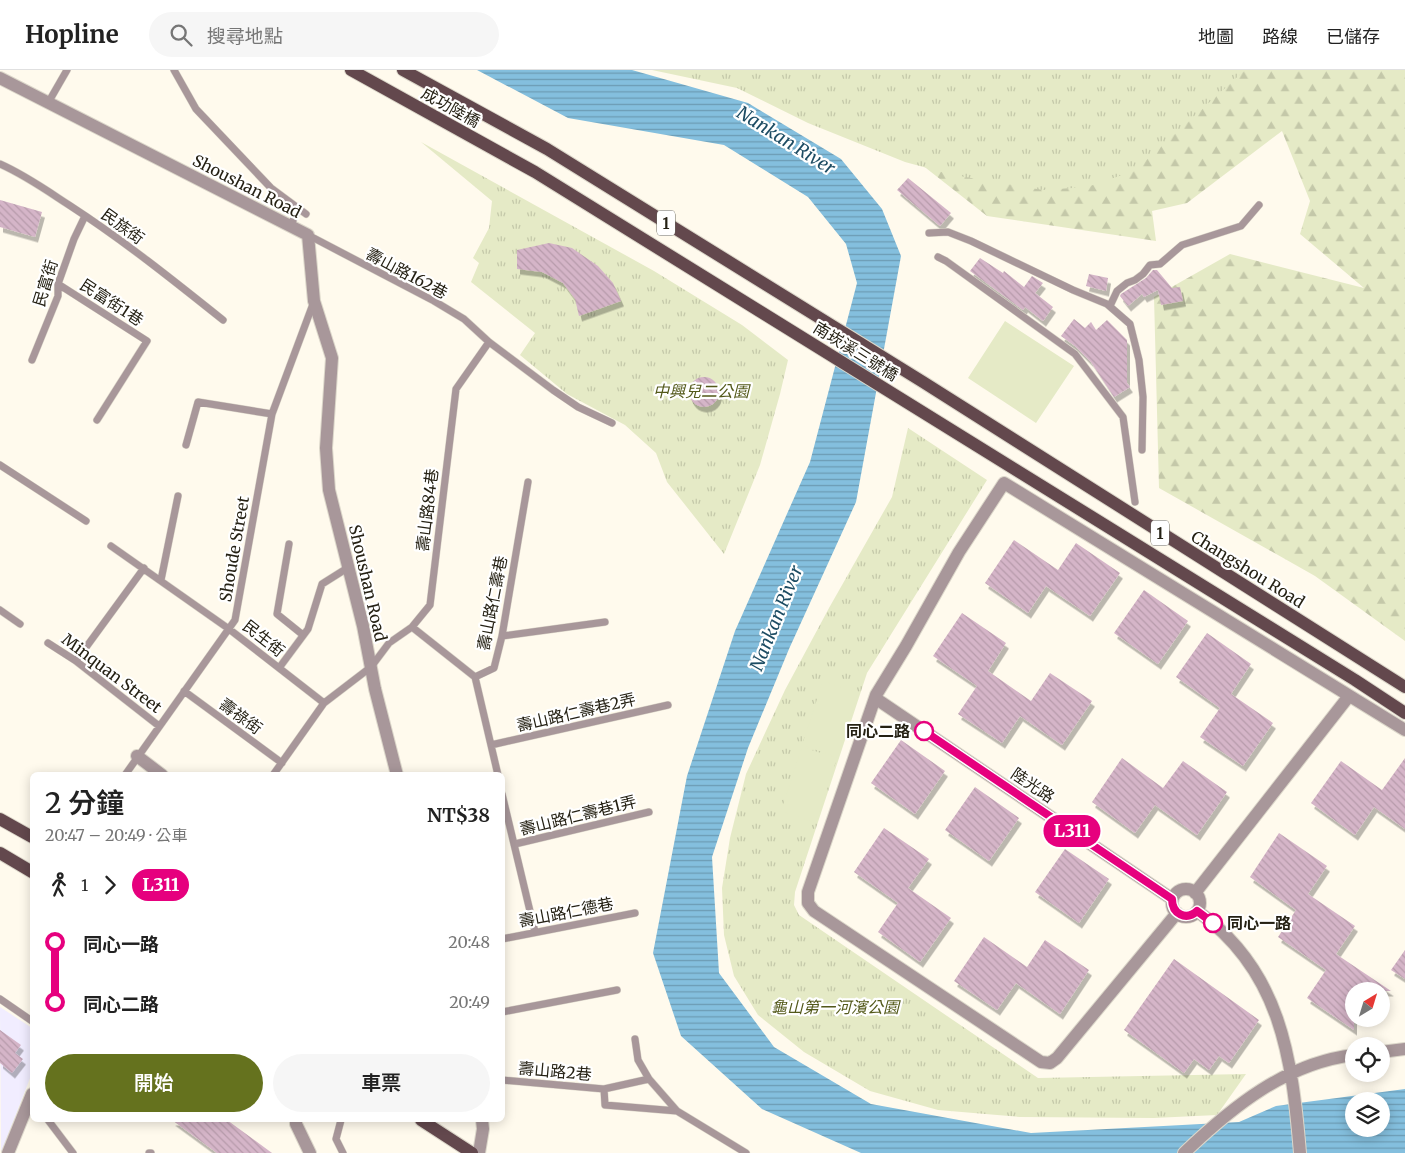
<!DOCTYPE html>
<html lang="zh-TW">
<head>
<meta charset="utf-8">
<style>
	body { margin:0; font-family:Merriweather,"Noto Sans TC",serif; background:#f6f6f6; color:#222; height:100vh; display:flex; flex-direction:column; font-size:19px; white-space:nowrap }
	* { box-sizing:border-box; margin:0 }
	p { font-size:16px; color:#767676 }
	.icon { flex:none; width:28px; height:28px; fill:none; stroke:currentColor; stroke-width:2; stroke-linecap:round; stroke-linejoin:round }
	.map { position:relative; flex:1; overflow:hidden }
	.side { position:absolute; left:30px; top:702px; width:475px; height:350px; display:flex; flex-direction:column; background:#fff; border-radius:8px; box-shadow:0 2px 12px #0003 }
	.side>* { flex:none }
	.badge { padding:0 10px; border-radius:16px; font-size:18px; line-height:32px }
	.needle { width:32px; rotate:38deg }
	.controls { position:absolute; left:1345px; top:912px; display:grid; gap:10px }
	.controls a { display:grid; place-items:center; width:45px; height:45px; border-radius:50%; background:#fff; box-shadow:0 2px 12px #0003; font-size:25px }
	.map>.badge { position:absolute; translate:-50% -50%; box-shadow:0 0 0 2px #fff }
	.legs { display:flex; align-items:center; gap:8px; height:55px; padding:0 15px; font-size:16px }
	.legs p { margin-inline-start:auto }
	.head { display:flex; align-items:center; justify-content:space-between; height:85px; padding:0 15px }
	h1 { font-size:28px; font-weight:600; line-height:38px }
	.cta { display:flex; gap:10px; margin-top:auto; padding:10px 15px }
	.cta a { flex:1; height:58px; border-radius:30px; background:#65721e; color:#fff; font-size:20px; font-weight:600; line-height:58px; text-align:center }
	.cta a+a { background:#f6f6f6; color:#222 }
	ul { padding:0 15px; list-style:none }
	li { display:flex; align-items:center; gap:18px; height:60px; font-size:19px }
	li i { display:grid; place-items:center; width:8px; height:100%; margin:0 6px; background:currentColor }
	li i::after { content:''; width:12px; height:12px; margin:-6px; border:4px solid; border-radius:50%; background:#fff }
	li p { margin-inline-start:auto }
	li:first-child i { background:linear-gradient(#0000 50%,currentColor 0) }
	li:last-child i { background:linear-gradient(currentColor 50%,#0000 0) }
	header { display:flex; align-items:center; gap:30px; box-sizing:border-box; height:70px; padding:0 25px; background:#fff; border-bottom:1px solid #e0e0e0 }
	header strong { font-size:24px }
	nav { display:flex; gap:28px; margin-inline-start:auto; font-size:18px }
	.search { width:350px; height:45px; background:#f6f6f6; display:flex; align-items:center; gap:12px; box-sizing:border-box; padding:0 18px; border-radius:28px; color:#767676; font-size:19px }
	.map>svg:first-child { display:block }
	.education { fill:#f1edff }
	.forest { fill:url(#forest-firs) }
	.park { fill:url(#park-tufts) }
	.pitch { fill:#e5eac6 }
	.water { fill:url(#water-rules); fill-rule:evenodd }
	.building { fill:url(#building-back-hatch); filter:url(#shadow) }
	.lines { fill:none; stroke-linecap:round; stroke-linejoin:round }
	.service-casing { stroke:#dcd7ca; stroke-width:8 }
	.minor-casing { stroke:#dcd7ca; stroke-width:14 }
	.primary-casing { stroke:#dcd7ca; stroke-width:14 }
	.service { stroke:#a8979a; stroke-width:7 }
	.minor { stroke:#a8979a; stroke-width:12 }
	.primary { stroke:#63484d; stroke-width:12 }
	.line-1-casing { stroke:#fff; stroke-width:11 }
	.line-1 { stroke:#e6007e; stroke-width:8 }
	.stop-1-dot { fill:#fff; stroke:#e6007e; stroke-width:2.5 }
	.labels { text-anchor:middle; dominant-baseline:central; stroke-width:4.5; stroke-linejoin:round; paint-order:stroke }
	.shield { fill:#fff; stroke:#66645a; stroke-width:1 }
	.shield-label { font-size:15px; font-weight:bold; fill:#252114 }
	.street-label { font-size:16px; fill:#252114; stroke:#fff }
	.park-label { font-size:16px; font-style:italic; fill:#53591a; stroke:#fff }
	.stop-label { font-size:16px; font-weight:bold; fill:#252114; stroke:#fff; text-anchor:end }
	.water-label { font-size:18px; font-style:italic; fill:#1d4c63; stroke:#fff }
</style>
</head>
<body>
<header>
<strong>Hopline</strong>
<div class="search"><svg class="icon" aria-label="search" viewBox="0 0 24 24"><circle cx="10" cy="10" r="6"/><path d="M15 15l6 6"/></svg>搜尋地點</div>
<nav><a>地圖</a><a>路線</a><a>已儲存</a></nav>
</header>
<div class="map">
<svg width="1405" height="1083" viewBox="0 0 1405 1083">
	<defs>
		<pattern id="forest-firs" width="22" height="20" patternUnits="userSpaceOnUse" patternTransform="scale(1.25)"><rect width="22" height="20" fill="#e5eac6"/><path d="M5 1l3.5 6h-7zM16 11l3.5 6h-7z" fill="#c4c8a9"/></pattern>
		<pattern id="park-tufts" width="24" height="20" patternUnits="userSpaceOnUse" patternTransform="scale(1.25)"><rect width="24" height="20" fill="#e5eac6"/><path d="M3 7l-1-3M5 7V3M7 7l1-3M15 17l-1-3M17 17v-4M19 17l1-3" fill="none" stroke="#c4c8a9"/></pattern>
		<pattern id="water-rules" width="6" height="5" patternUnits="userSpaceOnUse" patternTransform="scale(1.25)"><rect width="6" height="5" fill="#84bfde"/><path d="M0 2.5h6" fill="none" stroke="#6c9bb3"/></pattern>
		<pattern id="building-back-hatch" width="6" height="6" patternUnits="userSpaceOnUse" patternTransform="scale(1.25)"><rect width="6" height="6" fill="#d5b5c8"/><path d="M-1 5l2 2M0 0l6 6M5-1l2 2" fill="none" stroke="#b79bab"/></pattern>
		<filter id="shadow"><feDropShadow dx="3" dy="5.5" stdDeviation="0" flood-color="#0004"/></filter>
	</defs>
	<rect width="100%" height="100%" fill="#fffaed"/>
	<path class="education" d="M0,937L32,958V1003L1,1083Z"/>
	<path class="forest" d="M769,0H1405V571L1315,506L1159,418L1154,227L1230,184L1364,218L1300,164L1310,131L1282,61L1187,133L1152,141L1156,171L987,146L833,25Z"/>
	<path class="park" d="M652,0H1245L1134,101L1087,117L1043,120L953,105L905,92L808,53L737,18Z
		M421,72L654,201L742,255L788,290L780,324L760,395L724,484L667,412L656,383L625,355L567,324L520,285L535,263L471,212L479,193L473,188L489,158L492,131Z
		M908,358L987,410L867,603L795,822L794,835L799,845L1038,1008L1246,1004L1217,1045L1154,1048L1020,1047L938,1040L870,1021L804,982L758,945L734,906L724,865L722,818L730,768L746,704L785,620L829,538L892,427Z"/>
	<path class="pitch" d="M1005,251L1074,296L1036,353L968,308Z
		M823,611L858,623L837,687L802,675Z
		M802,677L837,688L816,753L781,741Z"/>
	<path class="water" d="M477,0H632L748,33L841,89L882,139L901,186L856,432L789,579L748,678L712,787L719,903L774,977L871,1034L1031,1063L1239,1052L1276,1036L1405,1019V1083H861L762,1039L681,966L653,883L687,706L735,561L810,392L857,213L846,174L808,127L724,75L568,48ZM1354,1031H1381V1059H1354Z"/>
	<path class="building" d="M908,108L951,143L940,156L897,120Z
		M0,130L42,142L35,167L0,157Z
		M549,173L572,178L598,196L613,213L621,231L579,246L575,229L563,213L542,202L517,199V180Z
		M980,188L1003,203L1004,201L1024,217L1032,206L1043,213L1035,223L1053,237L1043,251L1025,237L1023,240L970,201Z
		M1153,200H1157L1172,218L1180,217L1183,231L1161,235L1158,220L1144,227L1142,224L1128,236L1120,226L1121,224L1146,208Z
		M1089,204L1108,208L1106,221L1086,216Z
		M1074,249L1085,258L1091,252L1096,260L1107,250L1127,270V313L1130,317L1114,327L1091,292L1075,276L1061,266Z
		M689 322a15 15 0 1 1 30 0a15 15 0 1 1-30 0Z
		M1014,470L1058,500L1076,473L1120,503L1090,546L1046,516L1028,543L985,513Z
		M1144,520L1188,551L1158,594L1114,563Z
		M962,543L1006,573L988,601L1031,631L1050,603L1092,631L1062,675L1020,646L1002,673L958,644L977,616L933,586Z
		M1207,563L1251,594L1231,624L1273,653L1243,696L1200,667L1220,638L1176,607Z
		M901,670L945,701L915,744L871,713Z
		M1122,688L1163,718L1183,691L1227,722L1197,765L1155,735L1135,763L1092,732Z
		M1405,688V759L1374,737L1355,765L1311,733L1341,691L1382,720Z
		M975,717L1019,748L989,791L945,760Z
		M884,758L929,789L908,818L951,848L920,892L878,862L898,833L854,802Z
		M1279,763L1327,796L1308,824L1355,856L1336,884L1391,921H1354V960L1307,928L1326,900L1278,867L1296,840L1250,807Z
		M1065,779L1109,809L1079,853L1035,822Z
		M984,867L1027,897L1045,870L1089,900L1060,944L1016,913L997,940L954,911Z
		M1405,880V909L1391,900Z
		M1174,889L1259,950L1229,993L1219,986L1209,1000L1194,989L1184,1003L1124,960Z
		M0,960L21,975L15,983L23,989L12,1003L0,993Z
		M172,1050H227L272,1083H217Z"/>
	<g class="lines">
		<g class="service-casing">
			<path id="service" d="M174,0L196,39L271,118L306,144
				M48,33L67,0
				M0,94C25,105 46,120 69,135C123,170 173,210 223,250
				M290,156L299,139
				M929,163L948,162L971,171L1073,220L1107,234L1130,254L1139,290L1143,327L1142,380
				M308,165L434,231L464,249L489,272L553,320L578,337L612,353
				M938,187L946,191L1075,284L1123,347L1135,432
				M58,214L147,271L97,350
				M1110,236L1117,221L1127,213L1135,210L1143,204L1150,195L1160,194L1182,175L1241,156L1259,135
				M32,290L58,226V214L74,169L85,146
				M186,375L198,332L272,344
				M0,395L86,451
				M289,474L277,544L303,565
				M111,476L229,559L324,633
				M161,510L178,426
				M0,540L20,554
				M412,557L475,607
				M502,566L605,552
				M48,573L76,591L159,656
				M76,591L144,498
				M279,598L308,559L322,514L349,497
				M184,621L282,693
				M491,675L668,635
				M125,705L235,550L272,344L313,234
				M273,705L324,633L371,597L389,573L412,557L430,535L456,319L489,272
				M498,705L475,607L494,598L502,566L528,412
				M502,724L535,862
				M515,774L649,742
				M502,869L635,843
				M0,929L32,951
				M502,942L617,920
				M635,969L638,990L649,1009L677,1041
				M649,1009L604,1019L605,1035L677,1041L746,1083
				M502,1010L604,1019
				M48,1050L73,1083
				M341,1050L336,1069L343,1083
				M149,1083H151"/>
		</g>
		<g class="minor-casing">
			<path id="minor" d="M0,8L308,165L314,231L332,288L326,378L329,420L363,556L375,619L397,705
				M875,628L1172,829
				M137,686L162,705
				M1172 833a14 14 0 1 1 28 0a14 14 0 1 1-28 0Z
				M1195,823L1349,626
				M1197,841C1281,900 1292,988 1300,1083
				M1177,843L1057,988L1050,993L1041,992L814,841L808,833V822L876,625L906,576L959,482L1004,413L1405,660
				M1381,982L1405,979
				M296,1050V1054L310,1083
				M8,1083L32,1024
				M479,1083L483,1059L482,1050
				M1184,1083C1232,1037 1286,993 1354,985"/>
		</g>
		<g class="primary-casing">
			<path id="primary" d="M351,0L535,102L1355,610L1405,643
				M403,0L547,79L923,312L1405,617
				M0,749L32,767
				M0,783L32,802
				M421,1050L472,1083"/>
		</g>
		<use href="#service" class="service"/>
		<use href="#minor" class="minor"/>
		<use href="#primary" class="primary"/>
	</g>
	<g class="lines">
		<g class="line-1-casing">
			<path id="line-1" d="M924,661L1172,829C1172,844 1186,851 1197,841L1213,853"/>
		</g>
		<use href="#line-1" class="line-1"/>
	</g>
	<g class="stop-1-dot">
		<circle cx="924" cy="661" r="9"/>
		<circle cx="1213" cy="853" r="9"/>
	</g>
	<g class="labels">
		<g class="shield">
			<rect x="657" y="140.5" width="18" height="25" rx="4"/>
			<rect x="1151" y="450.5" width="18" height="25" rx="4"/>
		</g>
		<g class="shield-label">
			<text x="666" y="153">1</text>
			<text x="1160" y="463">1</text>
		</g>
		<g class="street-label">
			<text transform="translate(451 37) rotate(29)">成功陸橋</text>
			<text transform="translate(247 116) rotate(27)">Shoushan Road</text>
			<text transform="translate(123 156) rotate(36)">民族街</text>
			<text transform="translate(407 203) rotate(28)">壽山路162巷</text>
			<text transform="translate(45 213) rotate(-73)">民富街</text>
			<text transform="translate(112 232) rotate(33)">民富街1巷</text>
			<text transform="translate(856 281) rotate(32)">南崁溪三號橋</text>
			<text transform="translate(427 440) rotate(-83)">壽山路84巷</text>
			<text transform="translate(234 479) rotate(-80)">Shoude Street</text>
			<text transform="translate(1248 499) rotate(32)">Changshou Road</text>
			<text transform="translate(368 513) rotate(77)">Shoushan Road</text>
			<text transform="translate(492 533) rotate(-79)">壽山路仁壽巷</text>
			<text transform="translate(264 568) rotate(38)">民生街</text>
			<text transform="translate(112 603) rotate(37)">Minquan Street</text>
			<text transform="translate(576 642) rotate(-13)">壽山路仁壽巷2弄</text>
			<text transform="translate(241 646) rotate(36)">壽祿街</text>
			<text transform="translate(1033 715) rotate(34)">陸光路</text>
			<text transform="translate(578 745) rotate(-14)">壽山路仁壽巷1弄</text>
			<text transform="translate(566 842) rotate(-11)">壽山路仁德巷</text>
			<text transform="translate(555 1001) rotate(5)">壽山路2巷</text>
		</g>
		<g class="park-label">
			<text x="701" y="321">中興兒二公園</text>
			<text x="835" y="937">龜山第一河濱公園</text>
		</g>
		<g class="stop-label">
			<text x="910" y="661">同心二路</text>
			<text x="1227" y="853" text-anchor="start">同心一路</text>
		</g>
		<g class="water-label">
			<text transform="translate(786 70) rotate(32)">Nankan River</text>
			<text transform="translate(776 548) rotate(-68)">Nankan River</text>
		</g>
	</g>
</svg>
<div class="controls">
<a><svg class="needle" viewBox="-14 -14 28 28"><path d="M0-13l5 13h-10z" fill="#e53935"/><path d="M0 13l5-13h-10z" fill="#767676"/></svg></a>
<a><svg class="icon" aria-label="locate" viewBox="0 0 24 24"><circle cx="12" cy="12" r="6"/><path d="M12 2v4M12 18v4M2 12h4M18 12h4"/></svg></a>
<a><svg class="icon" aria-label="layers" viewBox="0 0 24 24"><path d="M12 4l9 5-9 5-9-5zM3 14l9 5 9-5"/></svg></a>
</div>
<b class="badge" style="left:1072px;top:761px;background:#e6007e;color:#fff">L311</b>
<section class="side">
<div class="head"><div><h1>2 分鐘</h1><p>20:47 – 20:49 · 公車</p></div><b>NT$38</b></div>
<div class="legs"><svg class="icon" aria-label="walk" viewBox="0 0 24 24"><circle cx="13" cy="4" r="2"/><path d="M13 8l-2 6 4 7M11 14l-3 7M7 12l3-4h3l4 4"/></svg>1<svg class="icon" aria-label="forward" viewBox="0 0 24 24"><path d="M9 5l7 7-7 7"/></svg><b class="badge" style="background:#e6007e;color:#fff">L311</b></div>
<ul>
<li><i style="color:#e6007e"></i><b>同心一路</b><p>20:48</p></li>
<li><i style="color:#e6007e"></i><b>同心二路</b><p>20:49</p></li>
</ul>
<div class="cta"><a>開始</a><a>車票</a></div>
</section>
</div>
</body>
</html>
